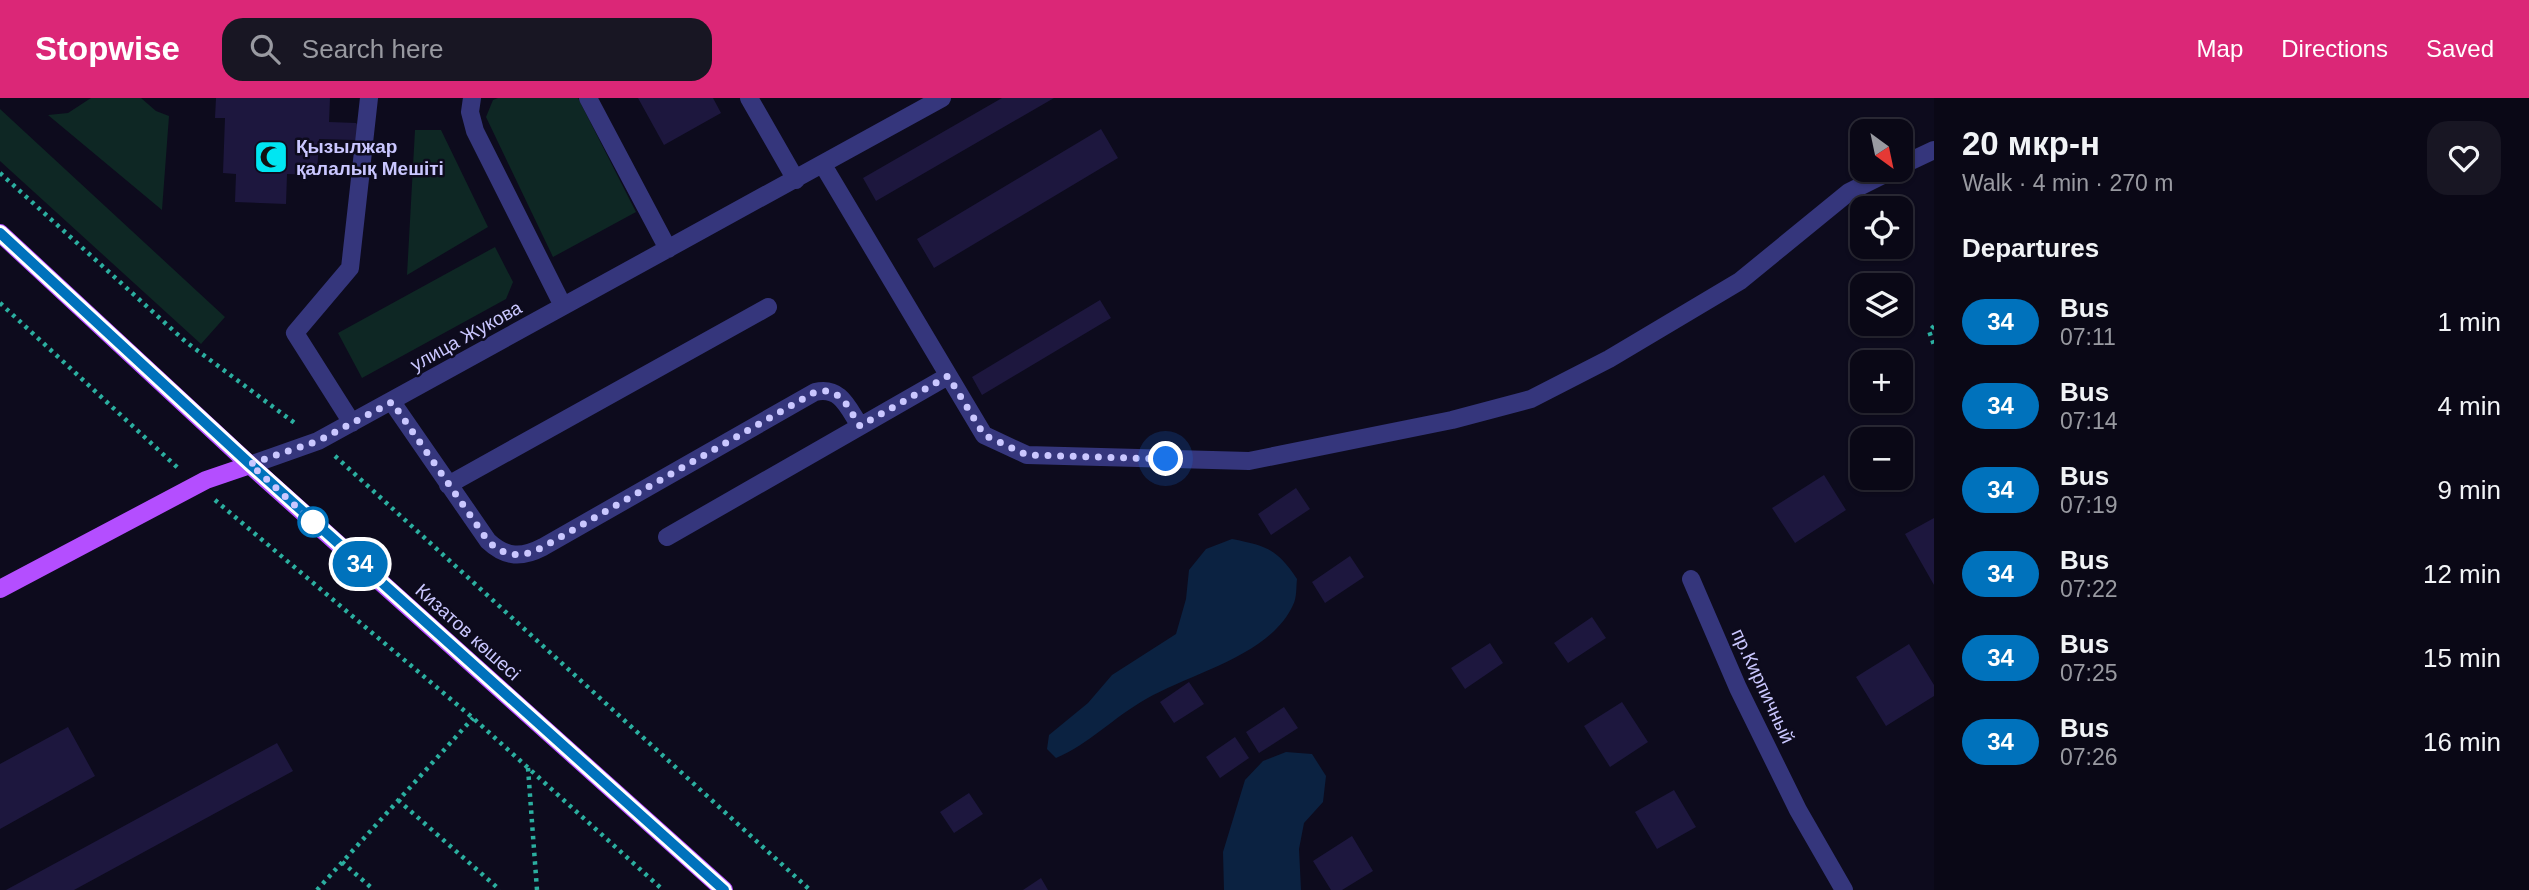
<!DOCTYPE html>
<html lang="en">
<head>
<meta charset="utf-8">
<style>
	body { margin:0; font-family:Helvetica,sans-serif; background:#181623; color:#f1f3f6; height:100vh; display:flex; flex-direction:column; font-size:26px; white-space:nowrap }
	* { box-sizing:border-box; margin:0 }
	p { font-size:23px; color:#999aa1 }
	.icon { flex:none; width:38px; height:38px; fill:none; stroke:currentColor; stroke-width:2; stroke-linecap:round; stroke-linejoin:round }
	.map { position:relative; flex:1; overflow:hidden }
	.details { display:flex; flex-direction:column; background:#0a0816; width:595px }
	.details>* { flex:none }
	.badge { padding:0 14px; border-radius:23px; font-size:24px; line-height:46px }
	.needle { width:46px; rotate:147deg }
	.controls { position:absolute; left:1850px; top:21px; display:grid; gap:14px }
	.controls a { display:grid; place-items:center; width:63px; height:63px; border-radius:14px; background:#0a0816; box-shadow:0 2px 5px #0004,0 0 0 2px #2a2935; font-size:35px }
	.you { position:absolute; width:35px; height:35px; margin:-18px; border:5px solid #fff; border-radius:50%; background:#1a73e8; box-shadow:0 0 0 10px #1a73e833 }
	.map>.badge { position:absolute; translate:-50% -50%; box-shadow:0 0 0 4px #fff }
	h2 { padding:0 28px; font-size:26px; line-height:63px }
	.round { display:grid; place-items:center; flex:none; width:74px; height:74px; border-radius:21px; background:#181623 }
	.headline { display:flex; align-items:center; justify-content:space-between; height:119px; padding:0 28px }
	h1 { font-size:33px; font-weight:700; line-height:52px }
	ul { padding:0; list-style:none }
	li { display:flex; align-items:center; gap:21px; height:84px; padding:0 28px }
	li div { flex:1 }
	li b { display:block; font-size:26px }
	li em { font-style:normal }
	li .badge { min-width:77px; font-weight:700; text-align:center }
	header { display:flex; align-items:center; gap:42px; box-sizing:border-box; height:98px; padding:0 35px; background:#db2777; color:#fff }
	header strong { font-size:33px }
	nav { display:flex; gap:38px; margin-inline-start:auto; font-size:24px }
	.search { width:490px; height:63px; background:#181623; display:flex; align-items:center; gap:18px; box-sizing:border-box; padding:0 24px; border-radius:21px; color:#999aa1; font-size:26px }
	main { display:flex; flex:1; min-height:0 }
	.map>svg:first-child { display:block }
	.green { fill:#0e2724 }
	.water { fill:#0b2241 }
	.building { fill:#1d173e }
	.lines { fill:none; stroke-linecap:round; stroke-linejoin:round }
	.path { stroke:#2bafa0; stroke-width:4.5; stroke-dasharray:3.5 5; stroke-linecap:butt }
	.minor { stroke:#35367c; stroke-width:18 }
	.major { stroke:#b44eff; stroke-width:18 }
	.line-casing { stroke:#fff; stroke-width:16 }
	.line { stroke:#0072bc; stroke-width:10 }
	.walk { stroke:#cac7ff; stroke-width:7; stroke-dasharray:0 12.6 }
	.stop-dot { fill:#fff; stroke:#0072bc; stroke-width:3.5 }
	.labels { text-anchor:middle; dominant-baseline:central; stroke-width:5; stroke-linejoin:round; paint-order:stroke }
	.poi-label { font-size:19px; font-weight:bold; fill:#cac7ff; stroke:#0d0b1d; text-anchor:start }
	.street-label { font-size:19px; fill:#cac7ff; stroke:#0d0b1d }
</style>
</head>
<body>
<header>
<strong>Stopwise</strong>
<div class="search"><svg class="icon" aria-label="search" viewBox="0 0 24 24"><circle cx="10" cy="10" r="6"/><path d="M15 15l6 6"/></svg>Search here</div>
<nav><a>Map</a><a>Directions</a><a>Saved</a></nav>
</header>
<main>
<div class="map">
<svg width="1934" height="792" viewBox="0 0 1934 792">
	<rect width="100%" height="100%" fill="#0d0b1d"/>
	<path class="green" d="M91,0H141L156,13L169,18L162,112L48,17L68,15Z
		M498,0H578L636,114L553,159L486,19L493,2Z
		M0,11L225,219L201,246L0,63Z
		M415,32H441L488,129L407,177Z
		M495,149L513,184L506,201L362,280L338,235Z"/>
	<path class="water" d="M1232,441C1267,448 1277,451 1297,481C1296,489 1297,500 1293,507C1270,558 1190,575 1146,601C1114,619 1089,646 1056,660L1047,651L1049,637L1088,605L1112,577L1176,536L1186,501L1189,472L1206,451Z
		M1286,654L1312,656L1326,678L1323,704L1304,725L1299,751L1301,792H1224L1223,754L1245,682L1263,663Z"/>
	<path class="building" d="M216,0H330L329,24L356,25L359,29L358,40L355,42L319,41L317,77L287,76L286,106L235,104L236,76L223,75L225,20H215Z
		M638,0H713L721,15L664,47Z
		M1002,0H1054L876,103L863,80Z
		M1101,31L1118,60L934,170L917,141Z
		M1100,202L1111,220L982,297L972,279Z
		M1824,377L1846,412L1795,445L1772,410Z
		M1296,390L1310,411L1271,437L1258,416Z
		M1934,420V487L1905,436Z
		M1350,458L1364,479L1325,505L1312,484Z
		M1592,519L1606,540L1568,565L1554,545Z
		M1490,545L1503,565L1465,591L1451,570Z
		M1909,546L1934,587V598L1886,628L1856,579Z
		M1189,584L1204,606L1174,625L1160,604Z
		M1622,604L1648,644L1610,669L1584,628Z
		M1284,609L1298,630L1259,655L1246,634Z
		M68,629L95,678L0,731V666Z
		M1235,639L1249,660L1220,680L1206,659Z
		M277,645L293,673L74,792H6Z
		M1674,692L1696,729L1657,751L1635,714Z
		M969,695L983,716L954,735L940,714Z
		M1352,738L1373,773L1342,792H1331L1313,763Z
		M1041,780L1048,792H1023Z"/>
	<g class="lines">
		<path class="path" d="M0,75L186,244L296,326
			M0,205L179,371
			M1934,228L1929,233L1934,247
			M335,358L810,792
			M215,402L473,620L663,792
			M528,670L537,792
			M398,702L500,792
			M342,764L374,792
			M317,792L473,620"/>
		<path class="minor" d="M472,0L470,14L475,33L563,208
			M588,0L668,151
			M749,0L796,82
			M823,67L984,337L1027,357L1249,363L1452,322L1531,301L1609,261L1740,183L1849,94L1893,72
			M1900,68L1934,52
			M392,304L488,443C506,460 522,460 543,449L815,294C841,288 848,310 860,328
			M352,325L295,235L350,170L369,0
			M250,367L318,343L942,0
			M448,387L768,209
			M667,439L948,278
			M1691,481L1738,590L1798,712L1844,792"/>
		<path class="major" d="M0,135L250,367L724,792
			M0,491L206,382L250,367"/>
	</g>
	<g class="lines">
		<g class="line-casing">
			<path id="line" d="M0,135L250,366L724,792"/>
		</g>
		<use href="#line" class="line"/>
		<path class="walk" d="M313,424L250,366L318,343L392,304L488,443C506,460 522,460 543,449L815,294C841,288 848,310 860,328L948,278L984,337L1027,357L1166,361"/>
	</g>
	<defs>
		<g id="mosque-square" transform="scale(1.75)"><rect x="-9" y="-9" width="18" height="18" rx="4" fill="#00e6f2" stroke="#0d0b1d"/><path d="M3.5-4.9A6 6 0 1 0 3.5 4.9A5 5 0 1 1 3.5-4.9Z" fill="#111"/></g>
	</defs>
	<g fill-rule="evenodd">
		<use href="#mosque-square" x="271" y="59"/>
	</g>
	<circle class="stop-dot" cx="313" cy="424" r="14"/>
	<g class="labels">
		<g class="poi-label">
			<text x="296" y="48">Қызылжар<tspan x="296" dy="22">қалалық Мешіті</tspan></text>
		</g>
		<g class="street-label">
			<text transform="translate(466 238) rotate(-29)">улица Жукова</text>
			<text transform="translate(468 534) rotate(42)">Кизатов көшесі</text>
			<text transform="translate(1763 588) rotate(65)">пр.Кирпичный</text>
		</g>
	</g>
</svg>
<div class="controls">
<a><svg class="needle" viewBox="-14 -14 28 28"><path d="M0-13l5 13h-10z" fill="#e53935"/><path d="M0 13l5-13h-10z" fill="#999aa1"/></svg></a>
<a><svg class="icon" aria-label="locate" viewBox="0 0 24 24"><circle cx="12" cy="12" r="6"/><path d="M12 2v4M12 18v4M2 12h4M18 12h4"/></svg></a>
<a><svg class="icon" aria-label="layers" viewBox="0 0 24 24"><path d="M12 4l9 5-9 5-9-5zM3 14l9 5 9-5"/></svg></a>
<a>+</a>
<a>−</a>
</div>
<div class="you" style="left:1166px;top:361px"></div>
<b class="badge" style="left:360px;top:466px;background:#0072bc;color:#fff">34</b>
</div>
<section class="details">
<div class="headline"><div><h1>20 мкр-н</h1><p>Walk · 4 min · 270 m</p></div><a class="round"><svg class="icon" aria-label="heart" viewBox="0 0 24 24"><path d="M12 20l-8-8c-3-5 5-10 8-4 3-6 11-1 8 4z"/></svg></a></div>
<h2>Departures</h2>
<ul>
<li><span class="badge" style="background:#0072bc;color:#fff">34</span><div><b>Bus</b><p>07:11</p></div><em>1 min</em></li>
<li><span class="badge" style="background:#0072bc;color:#fff">34</span><div><b>Bus</b><p>07:14</p></div><em>4 min</em></li>
<li><span class="badge" style="background:#0072bc;color:#fff">34</span><div><b>Bus</b><p>07:19</p></div><em>9 min</em></li>
<li><span class="badge" style="background:#0072bc;color:#fff">34</span><div><b>Bus</b><p>07:22</p></div><em>12 min</em></li>
<li><span class="badge" style="background:#0072bc;color:#fff">34</span><div><b>Bus</b><p>07:25</p></div><em>15 min</em></li>
<li><span class="badge" style="background:#0072bc;color:#fff">34</span><div><b>Bus</b><p>07:26</p></div><em>16 min</em></li>
</ul>
</section>
</main>
</body>
</html>
